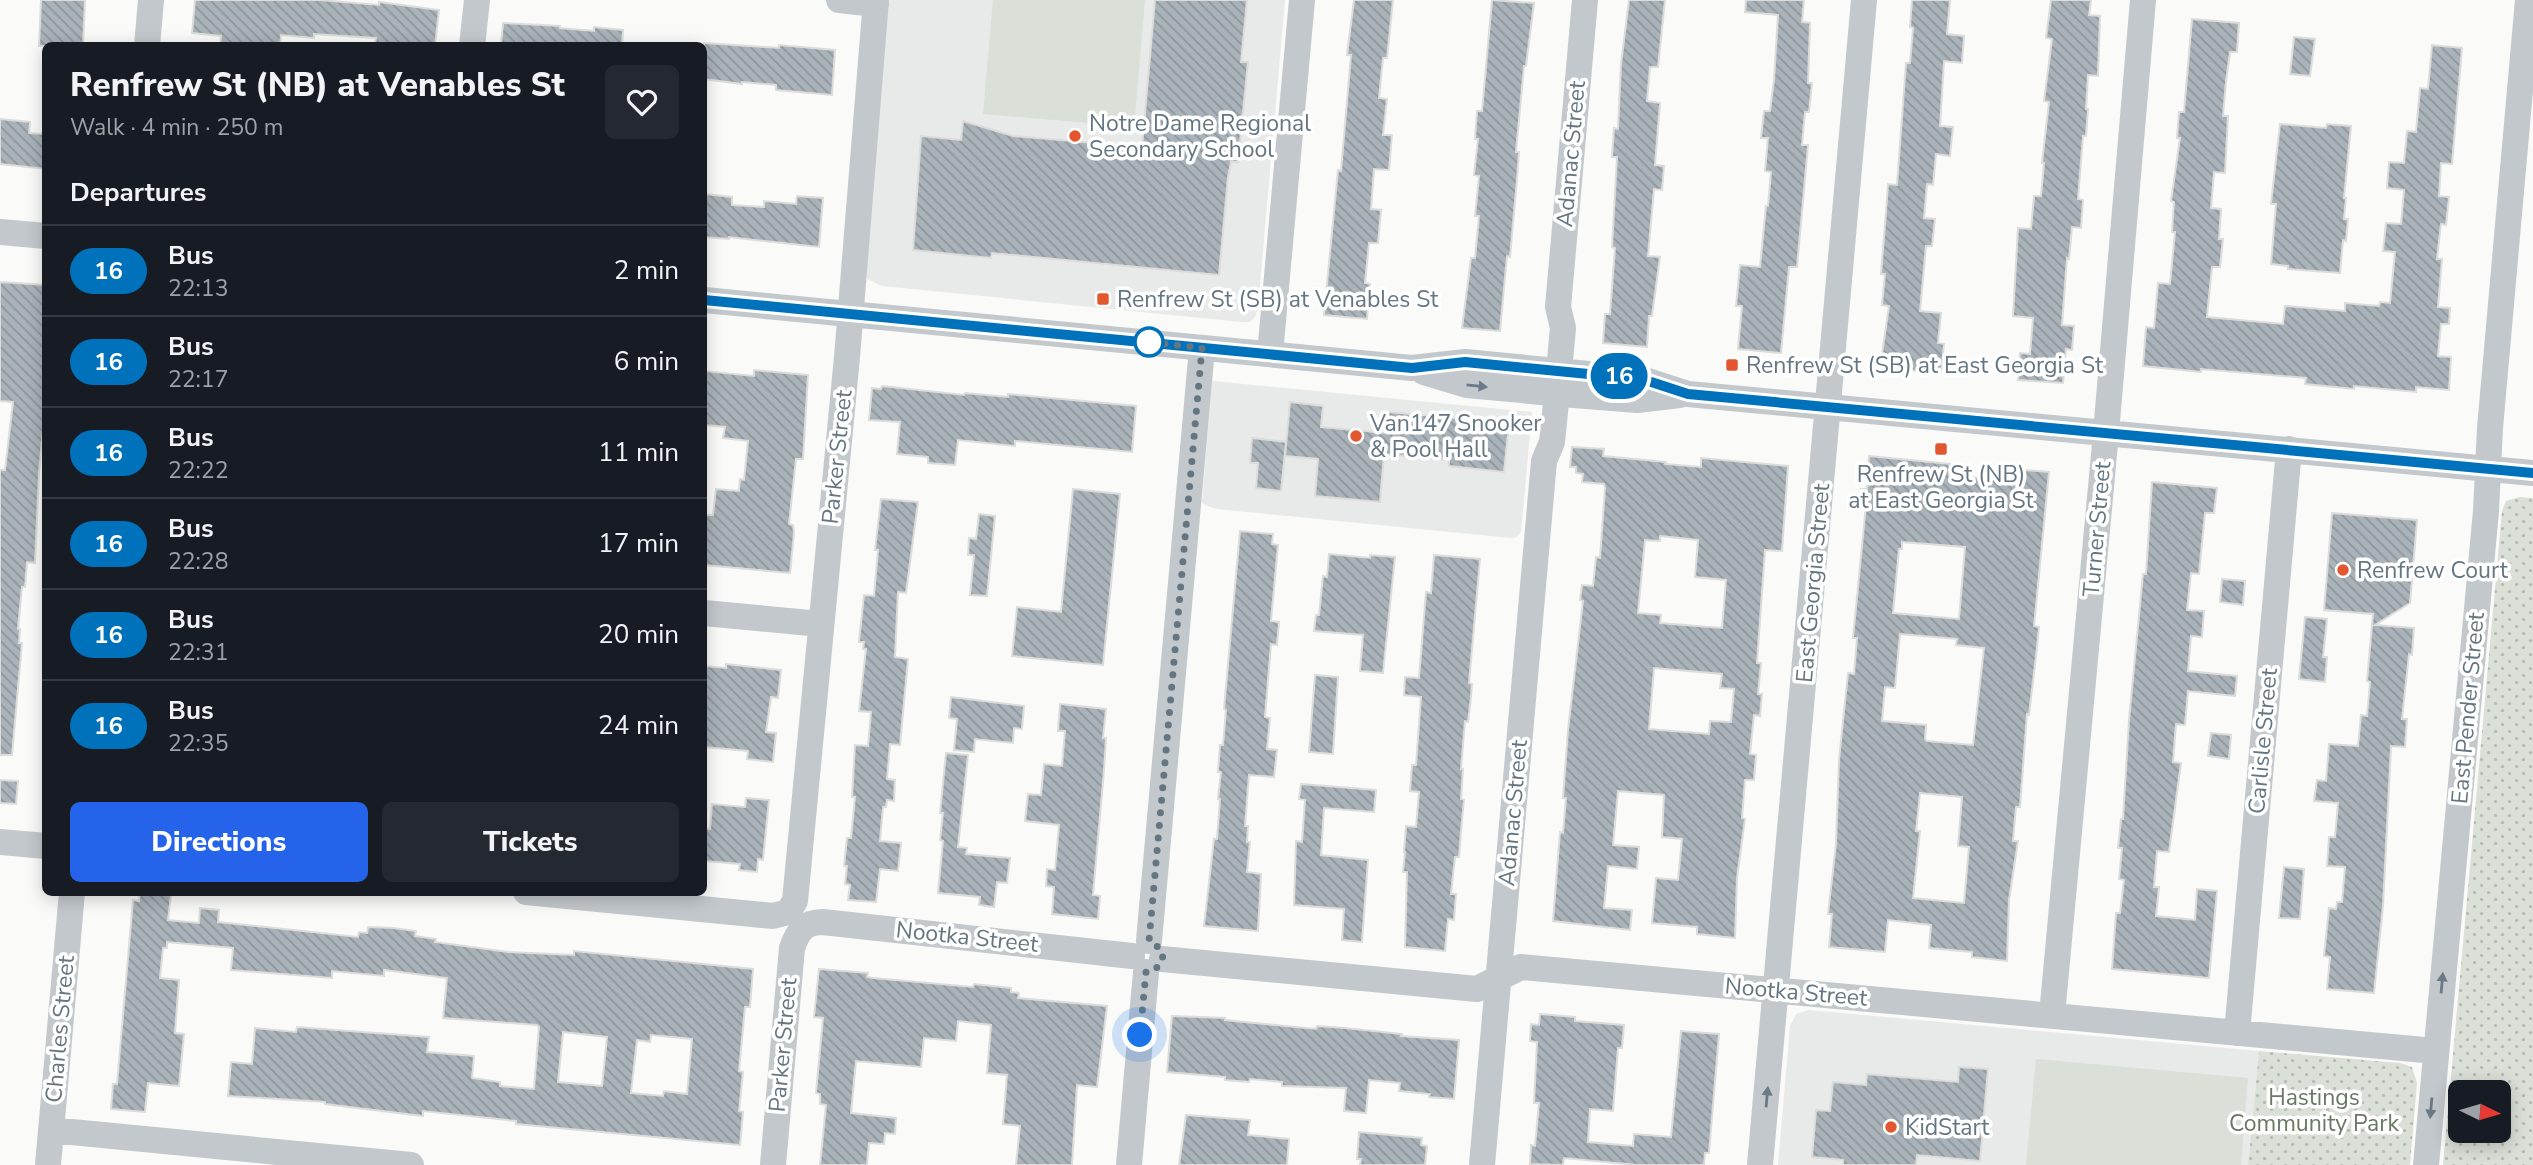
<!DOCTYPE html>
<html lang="en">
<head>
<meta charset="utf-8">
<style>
	body { margin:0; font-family:"Nunito Sans",sans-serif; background:#242831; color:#f1f3f6; height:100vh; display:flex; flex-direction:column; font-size:26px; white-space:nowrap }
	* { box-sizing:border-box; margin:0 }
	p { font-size:23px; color:#9ea1a6 }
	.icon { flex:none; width:38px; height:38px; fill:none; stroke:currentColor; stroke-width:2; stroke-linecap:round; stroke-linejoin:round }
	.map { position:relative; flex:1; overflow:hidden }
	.details { position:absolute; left:42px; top:42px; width:665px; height:854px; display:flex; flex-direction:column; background:#171b24; border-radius:10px; box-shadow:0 4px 18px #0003 }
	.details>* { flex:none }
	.badge { padding:0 14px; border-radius:23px; font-size:24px; line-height:46px }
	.needle { width:46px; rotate:95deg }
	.buttons { position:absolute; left:2448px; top:1080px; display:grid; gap:14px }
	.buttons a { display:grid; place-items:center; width:63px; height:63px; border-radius:10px; background:#171b24; box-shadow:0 4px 18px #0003; font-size:35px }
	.you { position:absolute; width:35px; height:35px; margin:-18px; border:5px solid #fff; border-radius:50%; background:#1a73e8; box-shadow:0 0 0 10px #1a73e833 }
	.map>.badge { position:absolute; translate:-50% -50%; box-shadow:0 0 0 4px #fff }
	h2 { padding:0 28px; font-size:26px; line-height:63px }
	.round { display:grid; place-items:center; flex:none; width:74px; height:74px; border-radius:10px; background:#242831 }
	.overview { display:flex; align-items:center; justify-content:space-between; height:119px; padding:0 28px }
	h1 { font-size:33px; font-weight:800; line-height:52px }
	.cta { display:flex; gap:14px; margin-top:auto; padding:14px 28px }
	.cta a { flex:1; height:80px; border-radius:10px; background:#2563eb; color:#fff; font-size:28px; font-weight:800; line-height:80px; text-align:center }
	.cta a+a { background:#242831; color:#f1f3f6 }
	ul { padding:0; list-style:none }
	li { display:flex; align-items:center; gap:21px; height:91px; padding:0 28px; border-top:2px solid #363941 }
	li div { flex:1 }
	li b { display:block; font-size:26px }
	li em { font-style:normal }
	li .badge { min-width:77px; font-weight:700; text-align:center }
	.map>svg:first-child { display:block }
	.built { fill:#e8e9e9 }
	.grass { fill:#dadfd7 }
	.park { fill:url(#park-dots); fill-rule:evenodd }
	.building { fill:url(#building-back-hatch); stroke:#dcdcda; stroke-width:2; fill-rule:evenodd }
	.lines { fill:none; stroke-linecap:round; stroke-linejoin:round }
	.minor { stroke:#c3c8cc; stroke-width:26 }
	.oneway { fill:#6a7a87 }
	.line-casing { stroke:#fff; stroke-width:16 }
	.line { stroke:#0072bc; stroke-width:10 }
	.walk { stroke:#657683; stroke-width:7; stroke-dasharray:0 12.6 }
	.poi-dot { fill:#e4572e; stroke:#fff; stroke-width:2.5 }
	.stop-dot { fill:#fff; stroke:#0072bc; stroke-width:3.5 }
	.labels { text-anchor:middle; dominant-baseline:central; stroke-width:7; stroke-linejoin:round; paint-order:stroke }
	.poi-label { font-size:23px; fill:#657683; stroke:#fff; text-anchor:start }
	.street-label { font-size:23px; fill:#657683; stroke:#fff }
	.park-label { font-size:23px; fill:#687a64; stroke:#fff }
</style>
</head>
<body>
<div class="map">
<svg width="2533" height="1165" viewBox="0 0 2533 1165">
	<defs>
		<pattern id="park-dots" width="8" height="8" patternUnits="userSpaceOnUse" patternTransform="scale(1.75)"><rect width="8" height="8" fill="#dadfd7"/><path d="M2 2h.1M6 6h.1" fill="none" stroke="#b4b9b4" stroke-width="1.8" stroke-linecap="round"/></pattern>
		<pattern id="building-back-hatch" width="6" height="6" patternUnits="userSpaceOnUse" patternTransform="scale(1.75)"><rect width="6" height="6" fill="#aab3b9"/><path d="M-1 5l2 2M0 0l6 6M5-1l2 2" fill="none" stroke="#8e969c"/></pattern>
	</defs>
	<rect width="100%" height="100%" fill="#fafaf8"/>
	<path class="built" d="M889,0H1285L1258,308L1255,317L1250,322H1242L882,286L867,279L865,271Z
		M1212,381L1532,412L1521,532L1517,537L1511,538L1217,509L1205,505L1202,502Z
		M1809,1010L2259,1051L2248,1165H1778L1790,1026L1796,1014Z"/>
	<path class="grass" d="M993,0H1145L1134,127L983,114Z
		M2036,1059L2248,1078L2241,1165H2026Z"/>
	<path class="park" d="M2520,497L2533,498V1165H2443L2502,511L2506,501ZM2460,1092H2499V1130H2460Z
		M2259,1051L2400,1063L2412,1067L2417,1083L2410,1165H2248Z"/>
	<path class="building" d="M41,0H85L83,46H39Z
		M195,0H320L379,5V2L439,10L435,46L375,43L376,38L314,34V38L281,35L280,46H220L221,36L192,33Z
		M1155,0H1247L1241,62H1248L1238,162H1231L1228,177L1219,275L992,253L991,258L913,250L921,136L961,140L963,121L1013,136L1142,147Z
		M1354,0H1393L1387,58H1383L1379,98L1387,99L1383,135H1392L1389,170L1374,169L1371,209L1381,210L1378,243H1369L1365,283L1370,284L1367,319L1324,315L1338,170L1341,171L1351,55H1347Z
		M1492,0L1534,3L1526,66H1524L1516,152H1519L1517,179L1510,257L1507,256L1500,331L1462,328L1471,258H1475L1479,216H1475L1479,176L1474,175L1478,139H1475L1477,111H1482Z
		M1629,0H1665L1658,67H1650L1647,101L1660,103L1655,165L1664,166L1662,190L1654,189L1651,222L1648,256L1660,257L1652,316H1649L1647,347L1603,343L1605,314H1610L1615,248L1612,247L1617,157H1612L1614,128L1618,129L1621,64Z
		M1746,0H1804L1802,22L1810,23L1808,83H1812L1809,112H1805L1802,145H1808L1797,267H1789L1781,353L1738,349L1742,306H1736L1740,265L1760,267L1766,206H1768L1771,172L1765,171L1768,138H1761L1764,111H1770L1774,80L1778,15L1745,12Z
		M1912,0H1950L1947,34L1964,36L1962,63L1944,61L1940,126L1953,127L1950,156L1936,154L1933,185L1927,184L1924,218L1935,219L1932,246H1926L1920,311L1941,313L1938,343L1944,344L1941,373L1880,368L1889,306L1882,305L1885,274H1881L1886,212L1888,184L1897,185L1906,63H1910L1913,28L1910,27Z
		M2051,0H2091L2089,15L2100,16L2098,76L2088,75L2086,109H2088L2086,136H2083L2078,199L2083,200L2081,228L2072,227L2069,259L2067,258L2062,325L2074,326L2072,350L2066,349L2063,383L2018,380L2020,353L2030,354L2033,318L2013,316L2018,228L2031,229L2034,196H2041L2044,163H2042L2049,102L2044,101L2052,39L2046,38Z
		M2192,19L2239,23L2237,52H2230L2226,82L2223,116H2228L2225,173L2214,172L2211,208L2221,209L2219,239H2223L2220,267H2212L2207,317L2283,324L2285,306L2345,311V303L2379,306L2380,302L2390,303L2395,252L2383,251L2386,223L2401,224L2404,190L2387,188L2389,162L2404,163L2407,131L2416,132L2420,88L2428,89L2432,45L2462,48L2452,164L2441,163L2439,196L2449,197L2446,225L2441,224L2437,259H2442L2438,307L2450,308L2449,324H2441L2438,356L2451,357L2449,390L2416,387V392L2354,386V389L2305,384L2306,378L2201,369V372L2143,366L2146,327L2154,328L2158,283L2170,284L2175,232H2172L2174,202L2171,201L2180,138H2177L2179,112H2184Z
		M503,23L560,26V28L594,31V27L623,30L622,46H501Z
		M2294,37L2315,39L2310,76L2290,74Z
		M704,43L779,48V45L835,50L832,95L776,90V85L742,82V84L704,79Z
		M0,119L30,122L29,133L46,134V169L0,164Z
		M2280,124L2326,128L2327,124L2351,126L2344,198H2346L2344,219H2348L2346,241L2343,240L2340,273L2288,269V266L2271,264L2276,204H2271Z
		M704,194L732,197V205L764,207V201L796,204L797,196L823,198L819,247L729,237V239L704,237Z
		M0,282L46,285V430H43L39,473L35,563L27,562L25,587H22L18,629H20L19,643H22L12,755H0V470H5L13,402L0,401Z
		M754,370L808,375L803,459H796L789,524L793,525L794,533L790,573L704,565L706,515H713L716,489L739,491L740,479L744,480L748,441L723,438L725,427L704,425V371L754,376Z
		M882,386L964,395L965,393L1008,397V394L1136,406L1132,452L1015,441V446L958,440L955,465L928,463V457L897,454L900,422L869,420L872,388L881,389Z
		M1290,402L1323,406L1321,427L1386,433L1388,412L1509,423L1504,472L1449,466V460L1384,454L1380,502L1315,496L1318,459L1285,456Z
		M1252,438L1286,442L1281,491L1256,488L1258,463H1250Z
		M1572,447L1604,449L1603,456L1666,462L1665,464L1701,467V458L1788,466L1782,551L1765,550L1757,663H1761L1758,694H1762L1760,716L1754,715L1750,754L1756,755L1754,780H1745L1742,818L1745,819L1737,878L1735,938L1697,934V927L1652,923L1656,878L1678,880L1682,839L1662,837L1664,795L1618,791L1613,845L1639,847L1637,869L1608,866L1604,908L1632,910L1630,930L1553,921L1560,832L1563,833L1566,798H1563L1568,730L1583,601L1580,600L1582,585L1593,586L1596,557L1600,558L1605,488L1604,484L1582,482L1583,474L1576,473V467H1570ZM1660,536L1698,540L1695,577L1726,580L1722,628L1660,623L1661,615L1638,613L1645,540L1660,541ZM1654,668L1722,674L1720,688L1734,689L1731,722L1710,721L1709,734L1649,729Z
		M1869,456L1950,464L1949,475L2012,481L2013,469L2049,472L2034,626L2039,627L2036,656L2029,715L2027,714L2020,807H2016L2013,841H2018L2009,900L2007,961L1972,957V952L1929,948L1931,925L1888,920L1885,952L1829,947L1832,914H1828L1836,844L1839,760L1848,673L1854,674L1857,638H1853L1866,505H1860L1861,489H1867ZM1902,542L1965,547L1959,619L1893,613L1899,549H1902ZM1900,634L1957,639L1956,645L1984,648L1973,745L1927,741L1925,739L1926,725L1882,721L1885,687L1895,688ZM1920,793L1962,797L1958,846L1969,847L1964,903L1913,898L1920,831H1916Z
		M2152,482L2217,488L2214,513H2205L2199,574L2191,573L2187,610L2204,611L2202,637L2191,636L2188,671L2237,676L2235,696L2188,691L2185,725L2176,724L2173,762L2181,763L2169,852L2157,851L2154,887H2159L2156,916L2195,920L2197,889L2217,891L2209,978L2112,969L2116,913H2120L2124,880L2119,879L2122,848H2118L2121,819H2123L2129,720L2143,574H2146Z
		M1073,489L1120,494L1103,665L1012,656L1017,607L1061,612Z
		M881,499L918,502L906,593L898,592L895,657L908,659L900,745L890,744L887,779L895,780L894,801L887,800L886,807H883L880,841L901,843L898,871L880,869L876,902L848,900L850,885L845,884L847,866H844L847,838H851L855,797H852L855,745L868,746L871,712L859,711L866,649H863L864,642H859L864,595L874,596L878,550H875Z
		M2332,513L2417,520L2410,603L2375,625L2414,628L2412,655L2409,654L2402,719H2407L2405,747L2391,746L2383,906L2374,993L2327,989L2330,957L2324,956L2329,908L2336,909L2337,902H2342L2345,867L2327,866L2329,837H2335L2338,803L2314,801L2317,780L2326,781L2329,744L2358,746L2361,715L2367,716L2370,682L2367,681L2373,614L2324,610Z
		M979,514L995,516L987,596L970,595L974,555H968L969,538L976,539Z
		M1240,531L1273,534L1272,544L1278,545L1271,621L1279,622L1277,645L1271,644L1265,717L1270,718L1267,749L1277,750L1274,777L1249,775L1245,826H1248L1247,842H1250L1247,872L1261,874L1258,931L1204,926L1214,839H1217L1220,799H1218L1221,772H1218L1220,745H1223L1226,710L1224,709Z
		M1329,554L1370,558V555L1395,557L1383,673L1360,671L1363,635L1314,631L1316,615H1319L1323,576L1327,577Z
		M1434,555L1480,559L1469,683L1472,684L1471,697L1468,722L1465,721L1461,769H1463L1461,799L1464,800L1461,831L1459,857H1455L1451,894H1456L1454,920L1448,919L1445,951L1405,947L1407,872H1403L1405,852H1404L1406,826L1416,827L1419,792L1410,791L1412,765H1416L1421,697L1404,695L1405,677L1419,678L1426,592L1431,593Z
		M2222,579L2245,581L2243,605L2220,602Z
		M2305,617L2327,619L2323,657H2327L2325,682L2299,679Z
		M726,664L781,670L778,698L771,697L766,732L776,733L773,762L747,759L748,751L704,747V666L726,668Z
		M1315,675L1338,677L1333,754L1309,752Z
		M951,697L1024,706L1022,729L1014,728L1013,743L975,739L974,752L954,750L957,719L949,718Z
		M1060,704L1106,709L1103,738H1106L1104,770L1093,895L1100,896L1098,919L1052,914L1054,887L1046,886L1047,869L1055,870L1059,825L1025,821L1028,794L1041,795L1044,764L1062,766L1065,731H1058Z
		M2211,733L2231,735L2229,759L2208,756Z
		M946,753L968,755L958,847L967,848L966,854L1010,858L1007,883L997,882L994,907L979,905L980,897L938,893L943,841L940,840L943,813H940Z
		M0,780L18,781L16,804L0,803Z
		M1301,784L1376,790L1374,812L1324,808L1321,855L1368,860L1362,942L1342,940L1344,909L1294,905L1296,841L1302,842L1305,800L1299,799Z
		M746,798L769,800L763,860L758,859L757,872L739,870L740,864L704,861V828L710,829L712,804L745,807Z
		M2284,867L2304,869L2300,919L2279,918Z
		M140,892L171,895L168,920L199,923L200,908L219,910L218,922L358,937L359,932L367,933L368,927L393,928L416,931L415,936L436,939L435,942L508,952L574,955V951L753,969L750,1007H745L739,1071L743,1072L739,1111L743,1112L740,1145L516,1124V1121L423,1111V1116L325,1104V1102L228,1096L231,1062L252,1064L255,1028L296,1032L297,1027L429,1037L427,1052L474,1056L472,1078L500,1082V1086L534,1089L539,1027L537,1025L443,1018L447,978L384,970V976L332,971V978L231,970L233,948L167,942V948H163L160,978L179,980L175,1033L184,1034L179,1086L148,1083L145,1112L111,1109L113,1084H117L133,900L139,901ZM563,1032L607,1037L602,1086L558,1082ZM651,1035L692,1039L687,1094L664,1091L663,1096L631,1093L637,1040L650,1042Z
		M819,969L868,973L867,977L873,978L973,987L974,984L1011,988V992L1019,993L1018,998L1107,1006L1097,1087L1077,1085L1072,1165H1016L1020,1126L1003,1124L1007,1075L987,1073L991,1025L958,1021L956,1041L924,1038L921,1067L856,1061L851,1113L896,1118L895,1134L885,1133L884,1144L869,1143L867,1165H820L826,1105L820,1104V1094L816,1093L823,1018L814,1017Z
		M1540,1014L1575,1017V1021L1624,1025L1622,1048H1618L1613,1111L1590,1109L1588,1142L1633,1146L1634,1134L1671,1137L1681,1031L1719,1034L1709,1153H1705L1704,1165H1637L1564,1158L1563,1165L1530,1164L1531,1145L1535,1146L1539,1103H1534L1537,1042L1530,1041L1531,1024L1539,1025Z
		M1172,1016L1225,1018V1020L1316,1029L1317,1026L1345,1028L1402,1034L1401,1036L1459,1040L1454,1099L1429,1097L1430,1094L1399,1091L1400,1083L1369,1080L1366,1113L1344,1111L1346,1088L1282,1086V1082L1250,1079L1249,1082L1225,1080V1077L1167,1072Z
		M1959,1067L1988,1069L1980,1161L1917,1155L1916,1165H1843V1160L1812,1157L1816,1110L1830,1111L1833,1082L1866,1085L1867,1074L1958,1082Z
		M1186,1115L1250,1120L1248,1135L1289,1139L1287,1165H1179Z
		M1359,1132L1422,1138L1421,1145L1427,1146L1425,1165H1360L1361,1159H1357Z"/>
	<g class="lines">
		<path class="minor" d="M839,0L876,4
			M147,46L151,0
			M472,46L477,0
			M0,232L46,236
			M704,300L1412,368L1465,362L1609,376L1642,379L1688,394L2533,473
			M1270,354L1302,0
			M1559,371L1563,328L1558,307L1585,0
			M1424,372L1467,385L1574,395L1637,400L1680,395
			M704,613L821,624
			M0,842L46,846
			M526,892L773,916L788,912L795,901L847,357L876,0
			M1149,941L1202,348
			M1162,959L1477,989L1521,967L2435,1051
			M2052,1015L2106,433L2143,0
			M2237,1033L2289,449
			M51,1130L411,1165
			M48,1165L72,892
			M773,1165L792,948C798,931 804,922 823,922L1132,956
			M1129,1165L1146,972
			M1482,1165L1544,461L1552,442L1557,393
			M1760,1165L1864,0
			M2426,1165L2486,511L2490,428L2528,0"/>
	</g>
	<defs><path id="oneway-solid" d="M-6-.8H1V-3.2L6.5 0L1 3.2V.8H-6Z" transform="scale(1.75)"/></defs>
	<g class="oneway">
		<use href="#oneway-solid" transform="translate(1477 386) rotate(6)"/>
		<use href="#oneway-solid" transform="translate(2442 983) rotate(-85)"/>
		<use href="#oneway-solid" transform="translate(1767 1097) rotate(-85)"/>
		<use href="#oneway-solid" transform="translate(2431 1108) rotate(95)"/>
	</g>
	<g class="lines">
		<g class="line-casing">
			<path id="line" d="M704,300L1412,368L1465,362L1609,376L1642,379L1688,394L2533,473"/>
		</g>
		<use href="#line" class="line"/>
		<path class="walk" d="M1140,1035L1146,972L1155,970L1163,959L1161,949L1149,941L1202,348L1141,341L1149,342"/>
	</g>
	<g class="poi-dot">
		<circle cx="1075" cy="136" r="7"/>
		<rect x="1096" y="292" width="14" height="14" rx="3.5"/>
		<rect x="1725" y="358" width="14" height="14" rx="3.5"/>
		<circle cx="1356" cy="436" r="7"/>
		<rect x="1934" y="442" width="14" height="14" rx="3.5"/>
		<circle cx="2343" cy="570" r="7"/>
		<circle cx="1891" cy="1127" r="7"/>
	</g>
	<circle class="stop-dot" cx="1149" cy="342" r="14"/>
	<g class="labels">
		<g class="poi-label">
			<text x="1089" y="123">Notre Dame Regional<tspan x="1089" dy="26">Secondary School</tspan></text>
			<text x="1117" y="299">Renfrew St (SB) at Venables St</text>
			<text x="1746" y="365">Renfrew St (SB) at East Georgia St</text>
			<text x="1370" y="423">Van147 Snooker<tspan x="1370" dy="26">&amp; Pool Hall</tspan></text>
			<text x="1941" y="474" text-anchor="middle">Renfrew St (NB)<tspan x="1941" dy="26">at East Georgia St</tspan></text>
			<text x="2357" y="570">Renfrew Court</text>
			<text x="1905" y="1127">KidStart</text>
		</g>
		<g class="street-label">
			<text transform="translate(1571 154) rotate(-85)">Adanac Street</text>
			<text transform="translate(837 457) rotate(-84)">Parker Street</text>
			<text transform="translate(2097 529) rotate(-85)">Turner Street</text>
			<text transform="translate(1813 583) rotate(-85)">East Georgia Street</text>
			<text transform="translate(2468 708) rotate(-85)">East Pender Street</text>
			<text transform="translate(2263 741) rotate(-85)">Carlisle Street</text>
			<text transform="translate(1513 813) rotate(-85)">Adanac Street</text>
			<text transform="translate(967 937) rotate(6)">Nootka Street</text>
			<text transform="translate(1796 992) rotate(5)">Nootka Street</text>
			<text transform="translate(60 1029) rotate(-85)">Charles Street</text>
			<text transform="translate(783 1045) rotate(-85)">Parker Street</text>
		</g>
		<g class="park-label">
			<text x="2314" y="1097">Hastings<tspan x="2314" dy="26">Community Park</tspan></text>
		</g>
	</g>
</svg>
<div class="buttons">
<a><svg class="needle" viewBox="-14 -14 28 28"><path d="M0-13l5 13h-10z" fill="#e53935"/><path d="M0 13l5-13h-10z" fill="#9ea1a6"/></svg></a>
</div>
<div class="you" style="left:1140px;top:1035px"></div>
<b class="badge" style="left:1619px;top:376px;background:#0072bc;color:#fff">16</b>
<section class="details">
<div class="overview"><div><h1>Renfrew St (NB) at Venables St</h1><p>Walk · 4 min · 250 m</p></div><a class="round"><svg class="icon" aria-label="heart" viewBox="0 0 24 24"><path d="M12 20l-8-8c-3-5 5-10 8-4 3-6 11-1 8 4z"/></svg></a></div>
<h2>Departures</h2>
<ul>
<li><span class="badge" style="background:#0072bc;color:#fff">16</span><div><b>Bus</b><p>22:13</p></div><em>2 min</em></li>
<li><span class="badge" style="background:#0072bc;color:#fff">16</span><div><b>Bus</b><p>22:17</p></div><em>6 min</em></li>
<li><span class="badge" style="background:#0072bc;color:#fff">16</span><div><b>Bus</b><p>22:22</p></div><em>11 min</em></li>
<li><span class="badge" style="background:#0072bc;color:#fff">16</span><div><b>Bus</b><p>22:28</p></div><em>17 min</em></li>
<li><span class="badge" style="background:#0072bc;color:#fff">16</span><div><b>Bus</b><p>22:31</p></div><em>20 min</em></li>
<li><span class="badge" style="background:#0072bc;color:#fff">16</span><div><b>Bus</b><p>22:35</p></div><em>24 min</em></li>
</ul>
<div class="cta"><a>Directions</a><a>Tickets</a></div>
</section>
</div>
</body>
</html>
